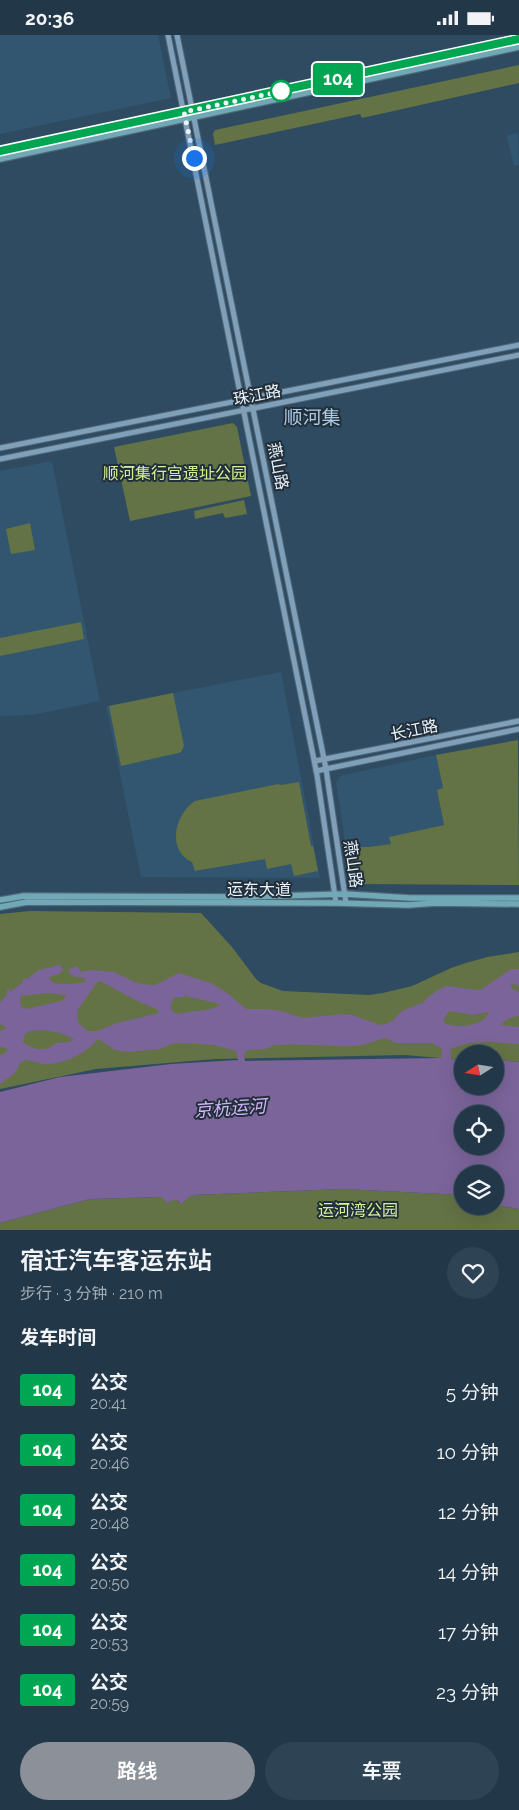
<!DOCTYPE html>
<html lang="zh">
<head>
<meta charset="utf-8">
<style>
	body { margin:0; font-family:Raleway,"Noto Sans SC",sans-serif; background:#2e4353; color:#f1f3f6; height:100vh; display:flex; flex-direction:column; font-size:19px; white-space:nowrap }
	* { box-sizing:border-box; margin:0 }
	p { font-size:16px; color:#a2acb4 }
	.icon { flex:none; width:28px; height:28px; fill:none; stroke:currentColor; stroke-width:2; stroke-linecap:round; stroke-linejoin:round }
	.map { position:relative; height:1195px; overflow:hidden }
	.drawer { display:flex; flex-direction:column; background:#223849; flex:1 }
	.drawer>* { flex:none }
	.badge { padding:0 10px; border-radius:4px; font-size:18px; line-height:32px }
	.needle { width:32px; rotate:258deg }
	.tools { position:absolute; left:454px; top:1010px; display:grid; gap:10px }
	.tools a { display:grid; place-items:center; width:50px; height:50px; border-radius:50%; background:#223849; box-shadow:0 5px 20px #0002,0 0 0 1px #3f5261; font-size:25px }
	.you { position:absolute; width:25px; height:25px; margin:-12px; border:4px solid #fff; border-radius:50%; background:#1a73e8; box-shadow:0 0 0 8px #1a73e833 }
	.map>.badge { position:absolute; translate:-50% -50%; box-shadow:0 0 0 2px #fff }
	h2 { padding:0 20px; font-size:19px; line-height:45px }
	.round { display:grid; place-items:center; flex:none; width:52px; height:52px; border-radius:26px; background:#2e4353 }
	.summary { display:flex; align-items:center; justify-content:space-between; height:85px; padding:0 20px }
	h1 { font-size:24px; font-weight:600; line-height:38px }
	.action { display:flex; gap:10px; margin-top:auto; padding:10px 20px }
	.action a { flex:1; height:58px; border-radius:30px; background:#8c9099; color:#fff; font-size:20px; font-weight:600; line-height:58px; text-align:center }
	.action a+a { background:#2e4353; color:#f1f3f6 }
	ul { padding:0; list-style:none }
	li { display:flex; align-items:center; gap:15px; height:60px; padding:0 20px }
	li div { flex:1 }
	li b { display:block; font-size:19px }
	li em { font-style:normal }
	li .badge { min-width:55px; font-weight:700; text-align:center }
	.status { display:flex; justify-content:space-between; align-items:center; height:35px; padding:0 25px; background:#223849; direction:ltr }
	.status svg { height:14px; fill:currentColor }
	.map>svg:first-child { display:block }
	.built { fill:#325570 }
	.green { fill:#647345 }
	.water { fill:#7b649a; fill-rule:evenodd }
	.lines { fill:none; stroke-linecap:round; stroke-linejoin:round }
	.tertiary-casing { stroke:#506778; stroke-width:7 }
	.secondary-casing { stroke:#506778; stroke-width:8 }
	.tertiary { stroke:#809fb9; stroke-width:5 }
	.secondary { stroke:#70a8b6; stroke-width:5.5 }
	.line-casing { stroke:#fff; stroke-width:11 }
	.line { stroke:#00a651; stroke-width:8 }
	.walk { stroke:#eaf4fc; stroke-width:5; stroke-dasharray:0 9 }
	.stop-dot { fill:#fff; stroke:#00a651; stroke-width:2.5 }
	.labels { text-anchor:middle; dominant-baseline:central; stroke-width:4; stroke-linejoin:round; paint-order:stroke }
	.street-label { font-size:16px; fill:#eaf4fc; stroke:#222f3a }
	.park-label { font-size:16px; fill:#d4f199; stroke:#222f3a }
	.water-label { font-size:18px; font-style:italic; fill:#cfb5f5; stroke:#222f3a }
	.quarter-label { font-size:19px; fill:#abcbe6; stroke:#222f3a }
</style>
</head>
<body>
<div class="status"><b>20:36</b><svg viewBox="0 0 49 12"><path d="M0 12V9h3v3zM5 12V6h3v6zM10 12V3h3v9zM15 12V0h3v12zM26 1h20v11H26zM47 4h2v5h-2z"/></svg></div>
<div class="map">
<svg width="519" height="1195" viewBox="0 0 519 1195">
	<rect width="100%" height="100%" fill="#2e4b61"/>
	<path class="built" d="M0,0H158L171,63L0,99Z
		M518,98L519,130L514,131L507,103L508,100Z
		M52,426L100,666L33,680L0,681V436Z
		M281,637L320,843L141,842L106,671Z
		M436,720L443,754L437,756L444,790L390,802L391,809L368,812H346L336,748L339,743L343,740Z"/>
	<path class="green" d="M519,30V48L362,83L360,79L215,110L213,99L215,95Z
		M233,388L237,392L251,461L130,486L114,412Z
		M244,465L247,479L225,483L223,478L195,484L194,476Z
		M30,488L35,515L11,519L6,494Z
		M81,587L84,604L0,621V603Z
		M173,658L184,711L181,717L178,718L121,731L109,671Z
		M518,705L519,850L355,849L352,845L346,812H368L391,809L389,802L444,790L437,755L443,753L436,720Z
		M299,747L311,811H313L318,836L294,841L291,829L267,834L265,824L195,836L192,827C166,815 175,779 195,766L278,749L281,750Z
		M30,876L201,878L232,912L256,944L261,948L283,956L369,960L383,958L412,951L451,933L466,928L487,922L519,917V1027L495,1025V1019H462V1025L405,1020L215,1024L96,1034L0,1054V879Z
		M344,1154L462,1160V1171L495,1170L519,1174V1195H0V1188L90,1164L162,1162L177,1164L179,1168L192,1160Z"/>
	<path class="water" d="M60,930L63,935L59,939L49,942C51,946 51,947 55,948C59,950 82,948 86,947L84,943L74,941L68,937L70,934L77,931L81,937L91,935L114,937L137,948L150,950H155L179,938L211,948L226,957L246,974H268L282,976L302,983L344,979L352,980L380,990L386,989L392,986L402,976L424,967L427,963L438,955L447,951L476,955L482,954L511,934H519V951L514,949L510,950L513,954L519,957V981C511,982 506,984 501,990L519,992V1009L490,1007L469,1008L450,1014L451,1024L462,1025V1051H495V1025L519,1027V1174L495,1170V1139H462V1160L344,1154L192,1160L181,1169L176,1164L167,1168L162,1162L90,1164L0,1188V1057L60,1042L171,1029L238,1025L236,1016L214,1010L180,1008L171,1009L160,1014L128,1017L115,1015L100,1005L97,1004C89,1018 61,1030 45,1029C38,1029 32,1025 25,1025L20,1028L15,1038L0,1049V1020L4,1019L8,1015L6,1013L0,1012V996L7,993L0,989V967L7,960V955L9,954L10,957L23,947V943L27,944L39,935ZM100,946L139,967L157,974L159,978L117,988L97,996H87L78,987L77,976L97,947ZM48,958L65,960L66,962L61,966L26,974L21,972L20,964L21,961ZM184,959L189,962L217,968L220,971L206,975L176,979L170,973L174,962H186ZM449,976L474,980L489,977C483,992 456,994 444,988V984ZM43,995L60,998L74,1004L69,1007L56,1008C47,1018 32,1015 23,1007L25,999L30,996ZM386,1003L395,1008H432L442,1014L441,1023L245,1026L244,1020L246,1016C256,1012 265,1017 274,1010C302,1008 328,1012 356,1011C367,1010 375,1005 386,1003ZM462,1079H495V1111H462Z"/>
	<g class="lines">
		<g class="tertiary-casing">
			<path id="tertiary" d="M168,0L317,740L336,868
				M177,0L326,734L346,868
				M0,413L519,310
				M0,424L519,320
				M315,726L519,686
				M316,736L519,694"/>
		</g>
		<g class="secondary-casing">
			<path id="secondary" d="M0,116L519,4
				M0,124L519,12
				M0,865L24,861L244,862L345,859L410,863H519
				M0,872L27,867L336,868L408,870L436,868L519,869"/>
		</g>
		<use href="#tertiary" class="tertiary"/>
		<use href="#secondary" class="secondary"/>
	</g>
	<g class="lines">
		<g class="line-casing">
			<path id="line" d="M0,116L519,4"/>
		</g>
		<use href="#line" class="line"/>
		<path class="walk" d="M194,123L184,77L283,56H281"/>
	</g>
	<circle class="stop-dot" cx="281" cy="56" r="10"/>
	<g class="labels">
		<g class="street-label">
			<text transform="translate(257 360) rotate(-11)">珠江路</text>
			<text transform="translate(278 431) rotate(79)">燕山路</text>
			<text transform="translate(414 695) rotate(-11)">长江路</text>
			<text transform="translate(353 829) rotate(82)">燕山路</text>
			<text x="259" y="854">运东大道</text>
		</g>
		<g class="park-label">
			<text x="175" y="438">顺河集行宫遗址公园</text>
			<text x="358" y="1175">运河湾公园</text>
		</g>
		<g class="water-label">
			<text transform="translate(230 1073) rotate(-4)">京杭运河</text>
		</g>
		<g class="quarter-label">
			<text x="312" y="382">顺河集</text>
		</g>
	</g>
</svg>
<div class="tools">
<a><svg class="needle" viewBox="-14 -14 28 28"><path d="M0-13l5 13h-10z" fill="#e53935"/><path d="M0 13l5-13h-10z" fill="#a2acb4"/></svg></a>
<a><svg class="icon" aria-label="locate" viewBox="0 0 24 24"><circle cx="12" cy="12" r="6"/><path d="M12 2v4M12 18v4M2 12h4M18 12h4"/></svg></a>
<a><svg class="icon" aria-label="layers" viewBox="0 0 24 24"><path d="M12 4l9 5-9 5-9-5zM3 14l9 5 9-5"/></svg></a>
</div>
<div class="you" style="left:194px;top:123px"></div>
<b class="badge" style="left:338px;top:44px;background:#00a651;color:#fff">104</b>
</div>
<section class="drawer">
<div class="summary"><div><h1>宿迁汽车客运东站</h1><p>步行 · 3 分钟 · 210 m</p></div><a class="round"><svg class="icon" aria-label="heart" viewBox="0 0 24 24"><path d="M12 20l-8-8c-3-5 5-10 8-4 3-6 11-1 8 4z"/></svg></a></div>
<h2>发车时间</h2>
<ul>
<li><span class="badge" style="background:#00a651;color:#fff">104</span><div><b>公交</b><p>20:41</p></div><em>5 分钟</em></li>
<li><span class="badge" style="background:#00a651;color:#fff">104</span><div><b>公交</b><p>20:46</p></div><em>10 分钟</em></li>
<li><span class="badge" style="background:#00a651;color:#fff">104</span><div><b>公交</b><p>20:48</p></div><em>12 分钟</em></li>
<li><span class="badge" style="background:#00a651;color:#fff">104</span><div><b>公交</b><p>20:50</p></div><em>14 分钟</em></li>
<li><span class="badge" style="background:#00a651;color:#fff">104</span><div><b>公交</b><p>20:53</p></div><em>17 分钟</em></li>
<li><span class="badge" style="background:#00a651;color:#fff">104</span><div><b>公交</b><p>20:59</p></div><em>23 分钟</em></li>
</ul>
<div class="action"><a>路线</a><a>车票</a></div>
</section>
</body>
</html>
